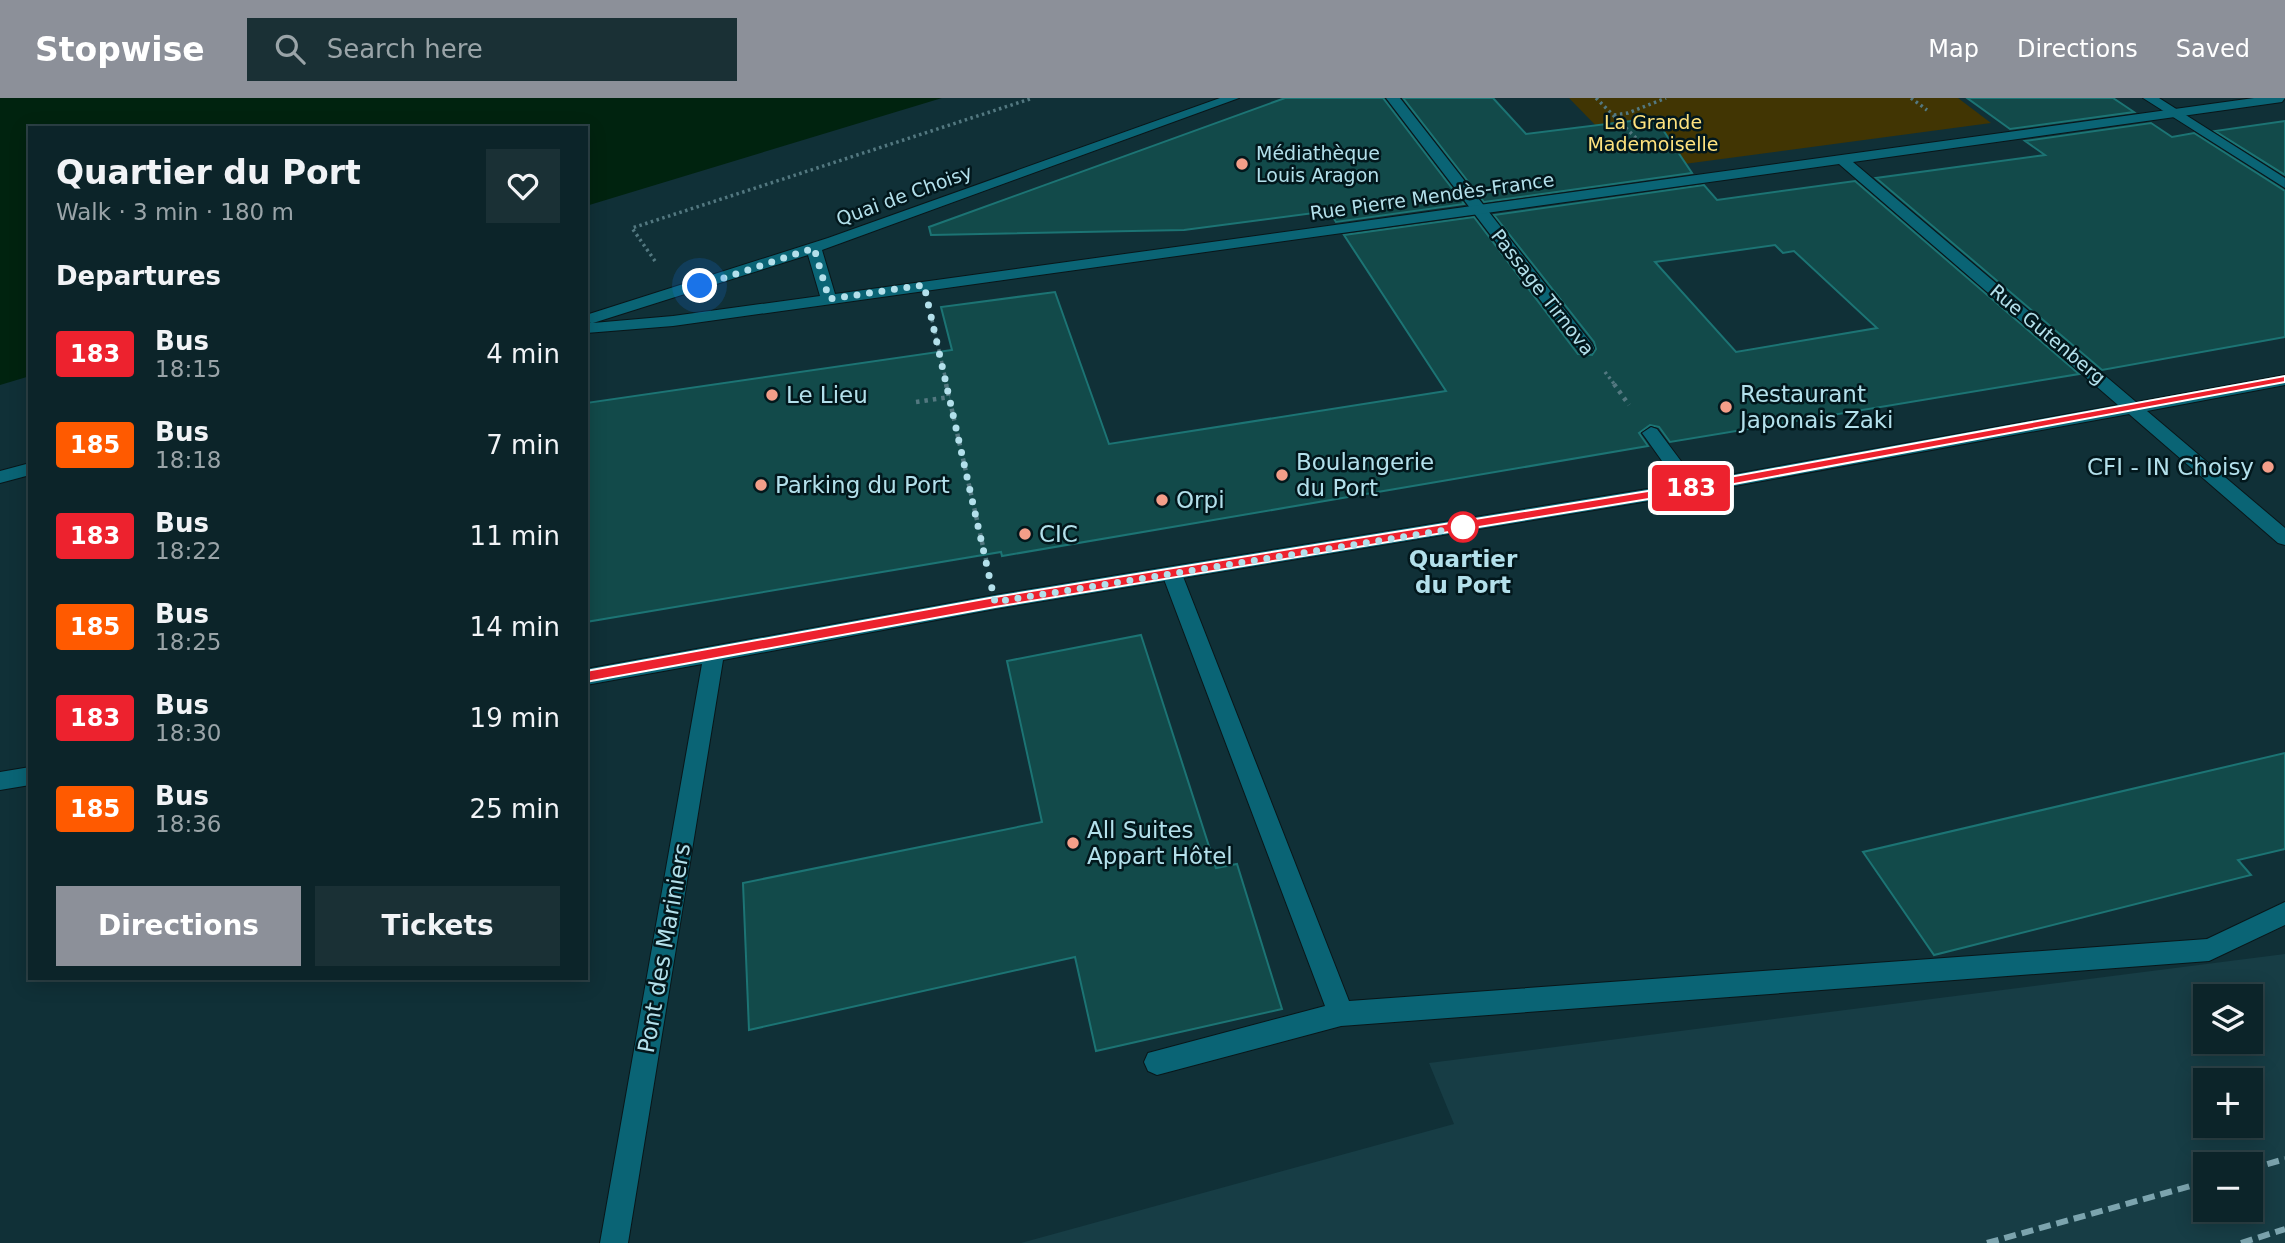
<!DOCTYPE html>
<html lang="en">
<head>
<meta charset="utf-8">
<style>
	body { margin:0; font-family:"DejaVu Sans",sans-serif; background:#1a3035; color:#f1f3f6; height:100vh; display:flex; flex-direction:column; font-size:26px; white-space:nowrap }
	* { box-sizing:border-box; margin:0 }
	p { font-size:23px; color:#9aa4a8 }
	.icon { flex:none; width:38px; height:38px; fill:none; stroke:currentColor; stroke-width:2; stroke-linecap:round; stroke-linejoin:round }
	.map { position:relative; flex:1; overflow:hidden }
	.details { position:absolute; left:28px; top:28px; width:560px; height:854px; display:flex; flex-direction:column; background:#0c2429; border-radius:0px; box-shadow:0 4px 18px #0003,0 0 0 2px #2c4146 }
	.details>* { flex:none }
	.badge { padding:0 14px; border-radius:5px; font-size:24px; line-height:46px }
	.tools { position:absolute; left:2193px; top:886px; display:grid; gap:14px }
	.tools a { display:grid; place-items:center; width:70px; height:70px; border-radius:0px; background:#0c2429; box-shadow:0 4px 18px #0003,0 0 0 2px #2c4146; font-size:35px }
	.you { position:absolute; width:35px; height:35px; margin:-18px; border:5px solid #fff; border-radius:50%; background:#1a73e8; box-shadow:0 0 0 10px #1a73e833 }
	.map>.badge { position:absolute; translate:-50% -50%; box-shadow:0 0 0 4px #fff }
	h2 { padding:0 28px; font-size:26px; line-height:63px }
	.round { display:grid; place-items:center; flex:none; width:74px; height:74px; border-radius:0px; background:#1a3035 }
	.headline { display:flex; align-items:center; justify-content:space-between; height:119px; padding:0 28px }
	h1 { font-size:33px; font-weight:800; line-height:52px }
	.button { display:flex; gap:14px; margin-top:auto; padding:14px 28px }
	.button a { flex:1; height:80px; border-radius:0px; background:#8c9099; color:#fff; font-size:28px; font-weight:800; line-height:80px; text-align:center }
	.button a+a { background:#1a3035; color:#f1f3f6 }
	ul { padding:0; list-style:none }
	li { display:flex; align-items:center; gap:21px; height:91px; padding:0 28px }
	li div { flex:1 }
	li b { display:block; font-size:26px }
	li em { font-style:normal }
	li .badge { min-width:77px; font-weight:700; text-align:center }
	header { display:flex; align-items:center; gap:42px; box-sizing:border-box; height:98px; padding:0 35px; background:#8c9099; color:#fff }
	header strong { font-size:33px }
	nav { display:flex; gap:38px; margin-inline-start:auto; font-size:24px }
	.search { width:490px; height:63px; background:#1a3035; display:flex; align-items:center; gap:18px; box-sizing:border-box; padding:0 24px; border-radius:0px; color:#9aa4a8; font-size:26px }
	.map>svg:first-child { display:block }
	.built { fill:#173d45; fill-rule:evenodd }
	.green { fill:#413503 }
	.water { fill:#00230f }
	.building { fill:#124a4a; stroke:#1c7474; stroke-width:2; fill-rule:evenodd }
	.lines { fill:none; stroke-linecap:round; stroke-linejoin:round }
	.service-casing { stroke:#091619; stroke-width:2 }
	.pedestrian-casing { stroke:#091619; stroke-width:2 }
	.minor-casing { stroke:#091619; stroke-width:2 }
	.path-far1 { stroke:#537880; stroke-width:3.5; stroke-dasharray:2.5 3.5; stroke-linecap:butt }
	.path { stroke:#537880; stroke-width:4.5; stroke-dasharray:3.5 5; stroke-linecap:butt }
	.service { fill:#0a6475; fill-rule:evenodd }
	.pedestrian { fill:#0a6475; fill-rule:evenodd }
	.minor { fill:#0a6475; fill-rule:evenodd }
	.rail { stroke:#7ca4ae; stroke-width:6; stroke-dasharray:12 6; stroke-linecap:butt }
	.line { fill:#ed222e; stroke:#fff; stroke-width:2 }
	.walk { stroke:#b3e0eb; stroke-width:7; stroke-dasharray:0 12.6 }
	.poi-dot { fill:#f49e89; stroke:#02171c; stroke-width:2.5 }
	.stop-dot { fill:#fff; stroke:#ed222e; stroke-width:3.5 }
	.labels { text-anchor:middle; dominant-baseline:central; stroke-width:5; stroke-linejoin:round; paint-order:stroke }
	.far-park-label { font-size:19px; fill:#fee27e; stroke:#02171c }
	.far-poi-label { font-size:19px; fill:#b3e0eb; stroke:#02171c; text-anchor:start }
	.far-street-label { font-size:19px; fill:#b3e0eb; stroke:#02171c }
	.poi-label { font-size:23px; fill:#b3e0eb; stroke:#02171c; text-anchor:start }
	.stop-label { font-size:23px; font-weight:bold; fill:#b3e0eb; stroke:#02171c }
	.street-label { font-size:23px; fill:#b3e0eb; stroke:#02171c }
</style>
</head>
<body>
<header>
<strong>Stopwise</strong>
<div class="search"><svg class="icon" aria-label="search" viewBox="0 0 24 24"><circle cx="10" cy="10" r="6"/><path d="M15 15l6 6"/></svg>Search here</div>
<nav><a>Map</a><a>Directions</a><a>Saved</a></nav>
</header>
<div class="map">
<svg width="2285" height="1145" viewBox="0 0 2285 1145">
	<rect width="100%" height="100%" fill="#103037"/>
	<path class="built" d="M2285,856V1145H1021L1454,1026L1429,965ZM2205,898H2250V943H2205ZM2205,982H2250V1027H2205ZM2205,1066H2250V1111H2205Z"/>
	<path class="green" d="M1569,0H1958L1991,25L1639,72Z"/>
	<path class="water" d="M0,0H942L586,108V30H30V278L0,287Z"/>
	<path class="building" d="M1285,0H1383L1464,106L1336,124L1329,113L1184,132L931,137L929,129Z
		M1403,0H1493L1526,36L1655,20L1692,75L1484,104Z
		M1967,0H2113L2134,14L2010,31Z
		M2285,23V77L2215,33Z
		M2151,25L2172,39L2194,35L2285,93V239L2102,272L1876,80L2045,57L2025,43Z
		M1855,83L2079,276L1670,344L1659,329L1650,327L1639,335L1648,348L1002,458L1001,454L586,524V305L952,252L941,209L1055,194L1109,346L1446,293L1344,137L1474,119L1578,256L1592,257L1596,251L1594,244L1494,117L1704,87L1717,102ZM1775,147L1783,155L1794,153L1877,230L1736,254L1655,164Z
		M1141,537L1216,770L1237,766L1282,911L1096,953L1075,859L749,932L743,785L1042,724L1007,563Z
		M2285,655V751L2238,762L2251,777L1934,857L1863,754Z"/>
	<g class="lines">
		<g class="service-casing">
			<path id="service" d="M1172,469L1179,471L1182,476L1349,903L2207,841L2285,804V827L2209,863L1341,928L1157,977L1148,973L1144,964L1148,955L1325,908L1162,476L1165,471Z"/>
		</g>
		<g class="pedestrian-casing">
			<path id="pedestrian" d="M1386,0H1400L1592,246L1594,250L1592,254H1580Z
				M2143,0H2159L2285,80V90Z
				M1651,329L1657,331L1698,386L1700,390L1698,394H1684L1645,339L1642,335Z"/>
		</g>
		<g class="minor-casing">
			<path id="minor" d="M1220,0H1239L822,152L835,196L2254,0H2285L2282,4L1853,64L2136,304L2285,277V287L2147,313L2285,430V447L2278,445L2129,316L1691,396L995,511L723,562L628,1145H600L702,566L586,587V571L995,497L1691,384L2118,307L1839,66L673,228L586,235V225H591L586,223V217L828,140ZM808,157L820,198L673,218L593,225Z
				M30,365V377L0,385V373Z
				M30,669V687L0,692V674Z"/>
		</g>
		<path class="path-far1" d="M1596,0L1647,51
			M1911,0L1927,12
			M1614,17L1628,15L1666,0
			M655,163L632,130L1033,0
			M932,222L947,287
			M1605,274L1615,287"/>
		<path class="path" d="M946,286L987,466
			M1614,286L1629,307
			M916,304L950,299"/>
		<use href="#service" class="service"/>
		<use href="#pedestrian" class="pedestrian"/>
		<use href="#minor" class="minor"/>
		<path class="rail" d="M2250,1071L2285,1061
			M1987,1145L2205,1084
			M2241,1145L2285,1131"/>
	</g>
	<path class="line" d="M2285,278V284L1691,394L995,509L586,584L579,579L586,573L995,499L1691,386Z"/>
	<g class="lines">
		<path class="walk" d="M700,188L814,150L829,201L924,187L995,504L1471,428L1463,429"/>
	</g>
	<g class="poi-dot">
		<circle cx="1242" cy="66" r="7"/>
		<circle cx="772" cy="297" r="7"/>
		<circle cx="1726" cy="309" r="7"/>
		<circle cx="2268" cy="369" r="7"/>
		<circle cx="1282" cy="377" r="7"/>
		<circle cx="761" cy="387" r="7"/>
		<circle cx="1162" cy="402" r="7"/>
		<circle cx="1025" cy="436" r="7"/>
		<circle cx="1073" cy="745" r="7"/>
	</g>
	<circle class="stop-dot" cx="1463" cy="429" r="14"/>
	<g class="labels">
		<g class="far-park-label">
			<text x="1653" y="24">La Grande<tspan x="1653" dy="22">Mademoiselle</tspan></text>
		</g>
		<g class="far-poi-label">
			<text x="1256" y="55">Médiathèque<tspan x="1256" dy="22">Louis Aragon</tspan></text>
		</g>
		<g class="far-street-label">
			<text transform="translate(904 97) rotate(-20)">Quai de Choisy</text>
			<text transform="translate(1432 98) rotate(-8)">Rue Pierre Mendès-France</text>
			<text transform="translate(1543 194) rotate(52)">Passage Tirnova</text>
			<text transform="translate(2048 236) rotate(40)">Rue Gutenberg</text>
		</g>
		<g class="poi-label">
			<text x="1740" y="296">Restaurant<tspan x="1740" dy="26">Japonais Zaki</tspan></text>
			<text x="786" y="297">Le Lieu</text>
			<text x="1296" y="364">Boulangerie<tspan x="1296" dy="26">du Port</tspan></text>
			<text x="2254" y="369" text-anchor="end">CFI - IN Choisy</text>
			<text x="775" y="387">Parking du Port</text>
			<text x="1176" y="402">Orpi</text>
			<text x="1039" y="436">CIC</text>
			<text x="1087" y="732">All Suites<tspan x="1087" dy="26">Appart Hôtel</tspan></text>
		</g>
		<g class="stop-label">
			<text x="1463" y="461">Quartier<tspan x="1463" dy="26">du Port</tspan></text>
		</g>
		<g class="street-label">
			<text transform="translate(664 850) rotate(-80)">Pont des Mariniers</text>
		</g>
	</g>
</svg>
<div class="tools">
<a><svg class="icon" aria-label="layers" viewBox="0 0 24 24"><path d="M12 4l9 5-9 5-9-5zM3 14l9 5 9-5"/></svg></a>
<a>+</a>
<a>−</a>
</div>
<div class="you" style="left:700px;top:188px"></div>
<b class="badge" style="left:1691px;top:390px;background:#ed222e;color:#fff">183</b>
<section class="details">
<div class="headline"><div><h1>Quartier du Port</h1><p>Walk · 3 min · 180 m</p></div><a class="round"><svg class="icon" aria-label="heart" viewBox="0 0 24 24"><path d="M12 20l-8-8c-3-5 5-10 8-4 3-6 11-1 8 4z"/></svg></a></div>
<h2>Departures</h2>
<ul>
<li><span class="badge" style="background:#ed222e;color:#fff">183</span><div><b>Bus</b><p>18:15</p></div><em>4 min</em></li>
<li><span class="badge" style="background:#ff5a00;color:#fff">185</span><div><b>Bus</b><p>18:18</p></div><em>7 min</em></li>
<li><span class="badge" style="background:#ed222e;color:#fff">183</span><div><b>Bus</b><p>18:22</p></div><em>11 min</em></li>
<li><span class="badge" style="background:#ff5a00;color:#fff">185</span><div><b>Bus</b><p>18:25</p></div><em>14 min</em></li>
<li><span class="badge" style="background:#ed222e;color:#fff">183</span><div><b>Bus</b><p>18:30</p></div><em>19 min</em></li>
<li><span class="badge" style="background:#ff5a00;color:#fff">185</span><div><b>Bus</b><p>18:36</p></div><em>25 min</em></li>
</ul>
<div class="button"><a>Directions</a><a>Tickets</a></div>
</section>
</div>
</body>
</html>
